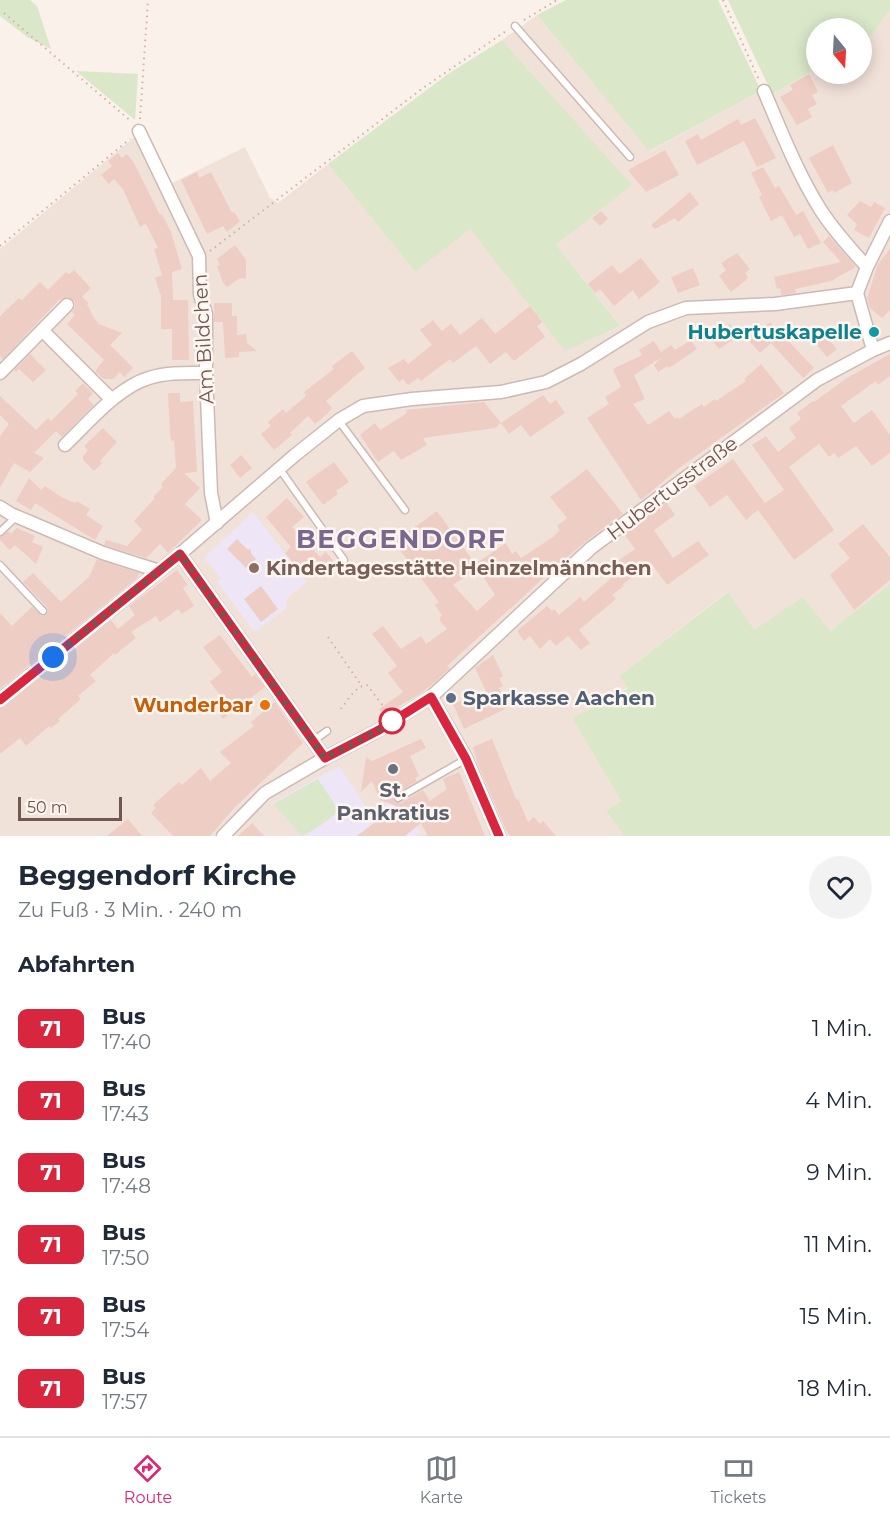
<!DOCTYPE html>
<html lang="de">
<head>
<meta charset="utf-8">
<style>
	body { margin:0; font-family:Montserrat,sans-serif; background:#f2f2f3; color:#1f2937; height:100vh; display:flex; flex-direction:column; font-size:22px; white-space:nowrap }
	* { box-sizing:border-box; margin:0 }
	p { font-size:20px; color:#747a83 }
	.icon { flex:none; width:33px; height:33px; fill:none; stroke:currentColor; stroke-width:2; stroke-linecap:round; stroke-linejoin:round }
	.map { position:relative; height:836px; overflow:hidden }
	.drawer { display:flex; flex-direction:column; background:#fff; flex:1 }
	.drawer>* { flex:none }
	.badge { padding:0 12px; border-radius:9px; font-size:21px; line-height:39px }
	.needle { width:39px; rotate:162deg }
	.tools { position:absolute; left:806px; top:18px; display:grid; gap:12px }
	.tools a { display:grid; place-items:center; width:66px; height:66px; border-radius:50%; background:#fff; box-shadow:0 3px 15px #0003; font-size:30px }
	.scale { position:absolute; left:18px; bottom:15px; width:104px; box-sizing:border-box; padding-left:6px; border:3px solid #725650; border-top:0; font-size:16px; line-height:21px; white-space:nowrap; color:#725650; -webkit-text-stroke:4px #fdf5f0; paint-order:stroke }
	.you { position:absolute; width:30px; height:30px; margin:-15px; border:4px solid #fff; border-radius:50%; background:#1a73e8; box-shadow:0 0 0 9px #1a73e833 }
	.map>.badge { position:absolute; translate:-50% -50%; box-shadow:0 0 0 3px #fff }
	h2 { padding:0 18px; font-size:22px; line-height:54px }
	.round { display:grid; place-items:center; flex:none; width:63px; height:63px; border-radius:32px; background:#f2f2f3 }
	.summary { display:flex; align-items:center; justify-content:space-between; height:102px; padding:0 18px }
	h1 { font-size:28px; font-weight:700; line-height:45px }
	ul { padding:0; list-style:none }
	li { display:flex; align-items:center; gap:18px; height:72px; padding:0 18px }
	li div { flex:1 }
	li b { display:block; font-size:22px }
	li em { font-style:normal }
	li .badge { min-width:66px; font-weight:700; text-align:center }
	.menu { display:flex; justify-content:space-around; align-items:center; height:84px; border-top:2px solid #e0e1e3; background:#fff; font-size:16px; color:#747a83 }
	.menu a { display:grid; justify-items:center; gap:3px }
	.menu .active { color:#db2777 }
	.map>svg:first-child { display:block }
	.residential { fill:#f1e2d9 }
	.education { fill:#eee6f7 }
	.green { fill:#dae7c9 }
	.building { fill:#edcdc4 }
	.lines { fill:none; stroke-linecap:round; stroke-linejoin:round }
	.service-casing { stroke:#cdbab3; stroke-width:9 }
	.minor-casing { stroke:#cdbab3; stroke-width:15 }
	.path { stroke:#d2b0a7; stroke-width:2; stroke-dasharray:1.5 4.5; stroke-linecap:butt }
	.service { stroke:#fff; stroke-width:6 }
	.minor { stroke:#fff; stroke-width:12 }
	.line-casing { stroke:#fff; stroke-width:14 }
	.line { stroke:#d7263d; stroke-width:9 }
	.walk { stroke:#725650; stroke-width:6; stroke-dasharray:0 10.8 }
	.culture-dot { fill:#0f9aa8; stroke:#fdf5f0; stroke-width:2 }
	.education-dot { fill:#8d6e63; stroke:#fdf5f0; stroke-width:2 }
	.service-dot { fill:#5c6f8a; stroke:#fdf5f0; stroke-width:2 }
	.food-dot { fill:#e8710a; stroke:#fdf5f0; stroke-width:2 }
	.stop-dot { fill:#fff; stroke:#d7263d; stroke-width:3 }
	.worship-dot { fill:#6b7280; stroke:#fdf5f0; stroke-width:2 }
	.labels { text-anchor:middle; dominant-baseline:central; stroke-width:5; stroke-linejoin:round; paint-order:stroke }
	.culture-label { font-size:20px; font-weight:bold; fill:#0d838f; stroke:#fdf5f0; text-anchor:end }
	.street-label { font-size:20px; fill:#725650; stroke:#fdf5f0 }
	.education-label { font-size:20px; font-weight:bold; fill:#785e54; stroke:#fdf5f0; text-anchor:start }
	.service-label { font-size:20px; font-weight:bold; fill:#4e5e75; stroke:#fdf5f0; text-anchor:start }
	.food-label { font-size:20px; font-weight:bold; fill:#c56008; stroke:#fdf5f0; text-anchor:end }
	.worship-label { font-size:20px; font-weight:bold; fill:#5b616d; stroke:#fdf5f0 }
	.district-label { font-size:26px; font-weight:bold; letter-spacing:1.5px; fill:#7a678d; stroke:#fdf5f0 }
</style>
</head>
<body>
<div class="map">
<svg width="890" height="836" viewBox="0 0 890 836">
	<rect width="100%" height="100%" fill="#faf1ea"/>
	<path class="residential" d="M890,10V584L830,631H754L727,592L619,676L628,687L572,718L621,801L606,811L624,836H0V249L137,135L162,188L245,147L270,198L278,203L328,164L415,272L470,228L565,350L620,326L556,245L631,185L502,40L537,15L650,151L761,91L772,94L816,69V74H861V44L868,40Z"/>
	<path class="education" d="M253,512L307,582L287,598L286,608L254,632L217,581L221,578L204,558Z
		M339,766L370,813L398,795L421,832L416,836H302L272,803Z"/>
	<path class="green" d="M0,0H30L37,6L51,49L27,37L0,16Z
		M566,0H718L761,91L649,151L537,15Z
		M728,0H890V10L868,40L861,44V28H816V69L772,94Z
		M502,40L632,185L556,245L620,326L565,351L470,229L415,272L328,164L448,74Z
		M76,71L138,74L135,120Z
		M890,584V836H624L606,811L621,801L572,718L628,688L619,676L728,592L754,630L803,597L830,631Z
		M318,779L339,811C332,818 311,832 302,836L273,804Z"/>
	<path class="building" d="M809,74L818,92L812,95L817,104L808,109L812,117L797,125L780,97L793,90L790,85Z
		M755,118L776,158L757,167L744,141L697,165L685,141L698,134L701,140L738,119L741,125Z
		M833,145L852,183L834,193L833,190L828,193L809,158Z
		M665,150L679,175L646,192L628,170Z
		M118,153L122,158L127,154L134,163L160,215L162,214L171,232L182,269L172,272L173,300H188L189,360H172V329H161V296L155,278L162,275L154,249L158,248L146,224L140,227L123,189L114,179L109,184L101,175L112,166L108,161Z
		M763,167L775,188L779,186L796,215L803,211L821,243L808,249L800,234L794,237L782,215L771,221L759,197L762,195L751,173Z
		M197,172L199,178L211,172L232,213L234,212L240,221L227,232L223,226L207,234L181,180Z
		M690,192L699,204L678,222L675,218L655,229L651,225Z
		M860,201L871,207L874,202L885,208L869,238L854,230L857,224L847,215Z
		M601,211L608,219L600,226L592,218Z
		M829,236L856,267L831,281L795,289L796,293L781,295L780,288L777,289L774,277L841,262L823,242Z
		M235,245L246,260V279L240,278L227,287L223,283L217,266L220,265L217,259Z
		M890,249V310L882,318L870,308L867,298L878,264Z
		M737,253L750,269L745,273L748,277L746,280L731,292L719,276L726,270L721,263Z
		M641,258L660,282L639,299L633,290L614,306L600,289L595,293L588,284L612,265L620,274Z
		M693,268L700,285L678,293L671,277Z
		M74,270L91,288L82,297L89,303L87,304L94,318L99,324L122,333L110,345L133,368L124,377L120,372L113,379H103L95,371L104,360L67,324L75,315L72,312L75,308V302L68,297L59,300L3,359L0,356V316L19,298L22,300L40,282L48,290L66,272L69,274Z
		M214,303H232V316H237V335L246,334L247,343L257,351L239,352V357L225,358L223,322H214Z
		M530,306L542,322L537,326L545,337L514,361L506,352L490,364L476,346L453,363L450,359L421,381L418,378L408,385L403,379L399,382L388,368L404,359L408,364L432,345L420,330L433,320L442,331L451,324L460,335L482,318L495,334Z
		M770,322L814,368L803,378L771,343L760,353L749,341Z
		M730,324L739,336L719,349L707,334L714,329L720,328L722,330Z
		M819,328L837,349L827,357L809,336Z
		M691,340L697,349L669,368L668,366L658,372L654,365L662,357L634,375L645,399L633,404L648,425L669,411L675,419L677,417L679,419L702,404L704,407L715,399L716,401L746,381L744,379L761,364L784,393L679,468L641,500L587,418L609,404L605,397L621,387L613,369L642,355L639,350L654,341L661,352L671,345L675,350Z
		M352,351L365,368L326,401L332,408L328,413L315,424L308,416L290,433L292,435L274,450L261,434L271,426L268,422L283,409L286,413L306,396L304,392L334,369L332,366Z
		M30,354L46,370L33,382L19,369L16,372L14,370Z
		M890,354V376L878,385L876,381L841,406L854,423L872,410L890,435V453L872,466L856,446L838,458L834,453L829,457L819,444L789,467L834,530L794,560L758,510L746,520L727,495L710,507L694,486L733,459L765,503L784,490L752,445L766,436L778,452L796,438L789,428L801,419L797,413L813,401L814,402L847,378Z
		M83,383L93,393L88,399L94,405L62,437L56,431L34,453L44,458L30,472L14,463L0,488V436L9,424L0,415V396L36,430L48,418L51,421L78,394L75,391Z
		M168,393H180V402L193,401L197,472L184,473L200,488L185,504L202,520L168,553L160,544L146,558L104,545L106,540L127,546L142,530L134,521L155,498L153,497L163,487L161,484L176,468L174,440L171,441L170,431Z
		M543,395L550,404L556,400L565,413L530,437L521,425L509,434L501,423L495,428L423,438L427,445L401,460L394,451L378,462L360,435L375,423L380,430L407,413L405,410L484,402L501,423Z
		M103,428L117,442L100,461L102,463L94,471L83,460V456L88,450L84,446Z
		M241,455L252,468L240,478L230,465Z
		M334,462L349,482L336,491L338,494L323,505L306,482Z
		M587,469L623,514L586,541L549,573L447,666L450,668L435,682L420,694L383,715L379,709L403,692L388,673L397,666L372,634L383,626L401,649L421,636L426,644L447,629L440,621V617L442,615L435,605L439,602L394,542L437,511L478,568L453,585L477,611L495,595L475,564L506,543L512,554L516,551L521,558L553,537L560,530L557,526L567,518L550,497Z
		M29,478L41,490L45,486L63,498L75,503L77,501L90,509L86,515L103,526L95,540L35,503L31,510L16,501Z
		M287,498L304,517L292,527L320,557L318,559L326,552L337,565L327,574L317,560L302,574L285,553L291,547L266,517Z
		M666,502L675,515L654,530L673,558L698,541L709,555L667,585L651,563L623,584L624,586L612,595L616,599L579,630L590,643L581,650L568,636L556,646L550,639L540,649L530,636L524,641L517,631L547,606L552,611L554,609L559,615L580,597L584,602L620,570L615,563L635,549L624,534Z
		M863,524L890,557V580L854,610L830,575L850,558L838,544Z
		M17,528L35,536L32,542L43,547L36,564L15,545L10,550L0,540V537L8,531L11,534Z
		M237,539L247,549L251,550V553L256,559L246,568L227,549Z
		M97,559L139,573L137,578L0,689V613L12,626L32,607L42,616L46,615L48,612L47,607L23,582L33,573L61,602L89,577Z
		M177,570L188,585L183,588L194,606L182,614L178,609L160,622L156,616L131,632L136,638L115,655L114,653L90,675L96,681L78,696L81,699L58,719L60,721L51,728L49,726L26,746L20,738L0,754V708L5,706L111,620L118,629L135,615L129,606Z
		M261,586L278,609L261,622L244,599Z
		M220,635L252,677L255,674L265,687L223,719L214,708L224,700L210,682L222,672L203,647Z
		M493,655L503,676L499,678L503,686L499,688L509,707L464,729L453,704L486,691L475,668Z
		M275,702L303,743L235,807L210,836H173L151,813L156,808L153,805L179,782L182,785L201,768L210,781L231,763L220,752L254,726L251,722Z
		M421,739L426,748L410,756L419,776L415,778L417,781L395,794L393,797L394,801L401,803L423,790L430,801L447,789L443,779L459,772L485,836H428L421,823L405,836H357L396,806L380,800L372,781L361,792L366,757L372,761Z
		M492,739L516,799H518L528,822L534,817L540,824L543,821L556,836H510L505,828L478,765L473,747Z
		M128,819L142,836H107Z
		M252,823L264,836H238Z"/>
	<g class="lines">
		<g class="service-casing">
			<path id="service" d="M515,26L630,157
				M339,421L405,510
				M279,468L344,560
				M0,532L16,517
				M0,565L43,611
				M313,741L327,731
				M398,798L466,759"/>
		</g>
		<g class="minor-casing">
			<path id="minor" d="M764,91C781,131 797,172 820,209C833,230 850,248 867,267
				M139,131L199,256L200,295L206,314V373L211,493L217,523
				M42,330L112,400
				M873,350L857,293L867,267L890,221
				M0,373L67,305
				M65,445C88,423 118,387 149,378C167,372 187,373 206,373
				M0,507L11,514L103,553L159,571
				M180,554L325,758
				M431,697L466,758L499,836
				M0,700L180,554L295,455L339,420L363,406L412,399L501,392L546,382L581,364L648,322L686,308L775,304L857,293
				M223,836L265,793L325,758L379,730L431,697L591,548L817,380L873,350L890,343"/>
		</g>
		<path class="path" d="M723,0L759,80
			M4,13L132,122
			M524,20L557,0
			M140,119L148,0
			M0,246L130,139
			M210,251L423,88L506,31
			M328,637L361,685
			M341,709C348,700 355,686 367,685L387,711"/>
		<use href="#service" class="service"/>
		<use href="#minor" class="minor"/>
	</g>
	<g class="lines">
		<g class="line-casing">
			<path id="line" d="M0,700L180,554L325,758L379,730L431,697L466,759L499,836"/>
		</g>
		<use href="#line" class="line"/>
		<path class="walk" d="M53,657L180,554L325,758L379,730L392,721"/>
	</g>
	<circle class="culture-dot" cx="874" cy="332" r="6"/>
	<circle class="education-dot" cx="254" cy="568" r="6"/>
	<circle class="service-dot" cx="451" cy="698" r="6"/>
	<circle class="food-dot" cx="265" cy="705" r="6"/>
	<circle class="stop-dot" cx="392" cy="721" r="12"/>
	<circle class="worship-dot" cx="393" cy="769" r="6"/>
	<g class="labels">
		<g class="culture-label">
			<text x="862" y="332">Hubertuskapelle</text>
		</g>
		<g class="street-label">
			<text transform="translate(203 339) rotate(-93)">Am Bildchen</text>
			<text transform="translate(672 488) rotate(-37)">Hubertusstraße</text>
		</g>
		<g class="education-label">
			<text x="266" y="568">Kindertagesstätte Heinzelmännchen</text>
		</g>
		<g class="service-label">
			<text x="463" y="698">Sparkasse Aachen</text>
		</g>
		<g class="food-label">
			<text x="253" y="705">Wunderbar</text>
		</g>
		<g class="worship-label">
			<text x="393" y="790">St.<tspan x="393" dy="23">Pankratius</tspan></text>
		</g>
		<g class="district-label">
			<text x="401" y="539">BEGGENDORF</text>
		</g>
	</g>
</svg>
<div class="tools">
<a><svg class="needle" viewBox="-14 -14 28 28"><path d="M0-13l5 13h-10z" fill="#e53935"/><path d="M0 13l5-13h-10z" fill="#747a83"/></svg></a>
</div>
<div class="scale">50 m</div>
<div class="you" style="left:53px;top:657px"></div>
</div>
<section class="drawer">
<div class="summary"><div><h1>Beggendorf Kirche</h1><p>Zu Fuß · 3 Min. · 240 m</p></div><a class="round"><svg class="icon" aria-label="heart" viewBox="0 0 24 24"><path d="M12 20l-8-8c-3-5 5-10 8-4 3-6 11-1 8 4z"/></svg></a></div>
<h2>Abfahrten</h2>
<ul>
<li><span class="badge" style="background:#d7263d;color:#fff">71</span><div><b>Bus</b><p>17:40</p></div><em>1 Min.</em></li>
<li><span class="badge" style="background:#d7263d;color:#fff">71</span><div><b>Bus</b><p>17:43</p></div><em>4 Min.</em></li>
<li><span class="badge" style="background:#d7263d;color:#fff">71</span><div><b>Bus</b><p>17:48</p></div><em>9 Min.</em></li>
<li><span class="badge" style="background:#d7263d;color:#fff">71</span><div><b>Bus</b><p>17:50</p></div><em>11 Min.</em></li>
<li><span class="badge" style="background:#d7263d;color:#fff">71</span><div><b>Bus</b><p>17:54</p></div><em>15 Min.</em></li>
<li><span class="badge" style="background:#d7263d;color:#fff">71</span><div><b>Bus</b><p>17:57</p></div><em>18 Min.</em></li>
</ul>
</section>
<nav class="menu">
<a class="active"><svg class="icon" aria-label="directions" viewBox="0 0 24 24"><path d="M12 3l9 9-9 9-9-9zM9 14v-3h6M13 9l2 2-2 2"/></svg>Route</a>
<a><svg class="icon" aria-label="map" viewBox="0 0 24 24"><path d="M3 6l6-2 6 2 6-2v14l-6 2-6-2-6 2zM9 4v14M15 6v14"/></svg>Karte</a>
<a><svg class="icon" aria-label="tickets" viewBox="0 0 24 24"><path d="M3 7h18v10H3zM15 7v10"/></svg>Tickets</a>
</nav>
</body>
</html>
